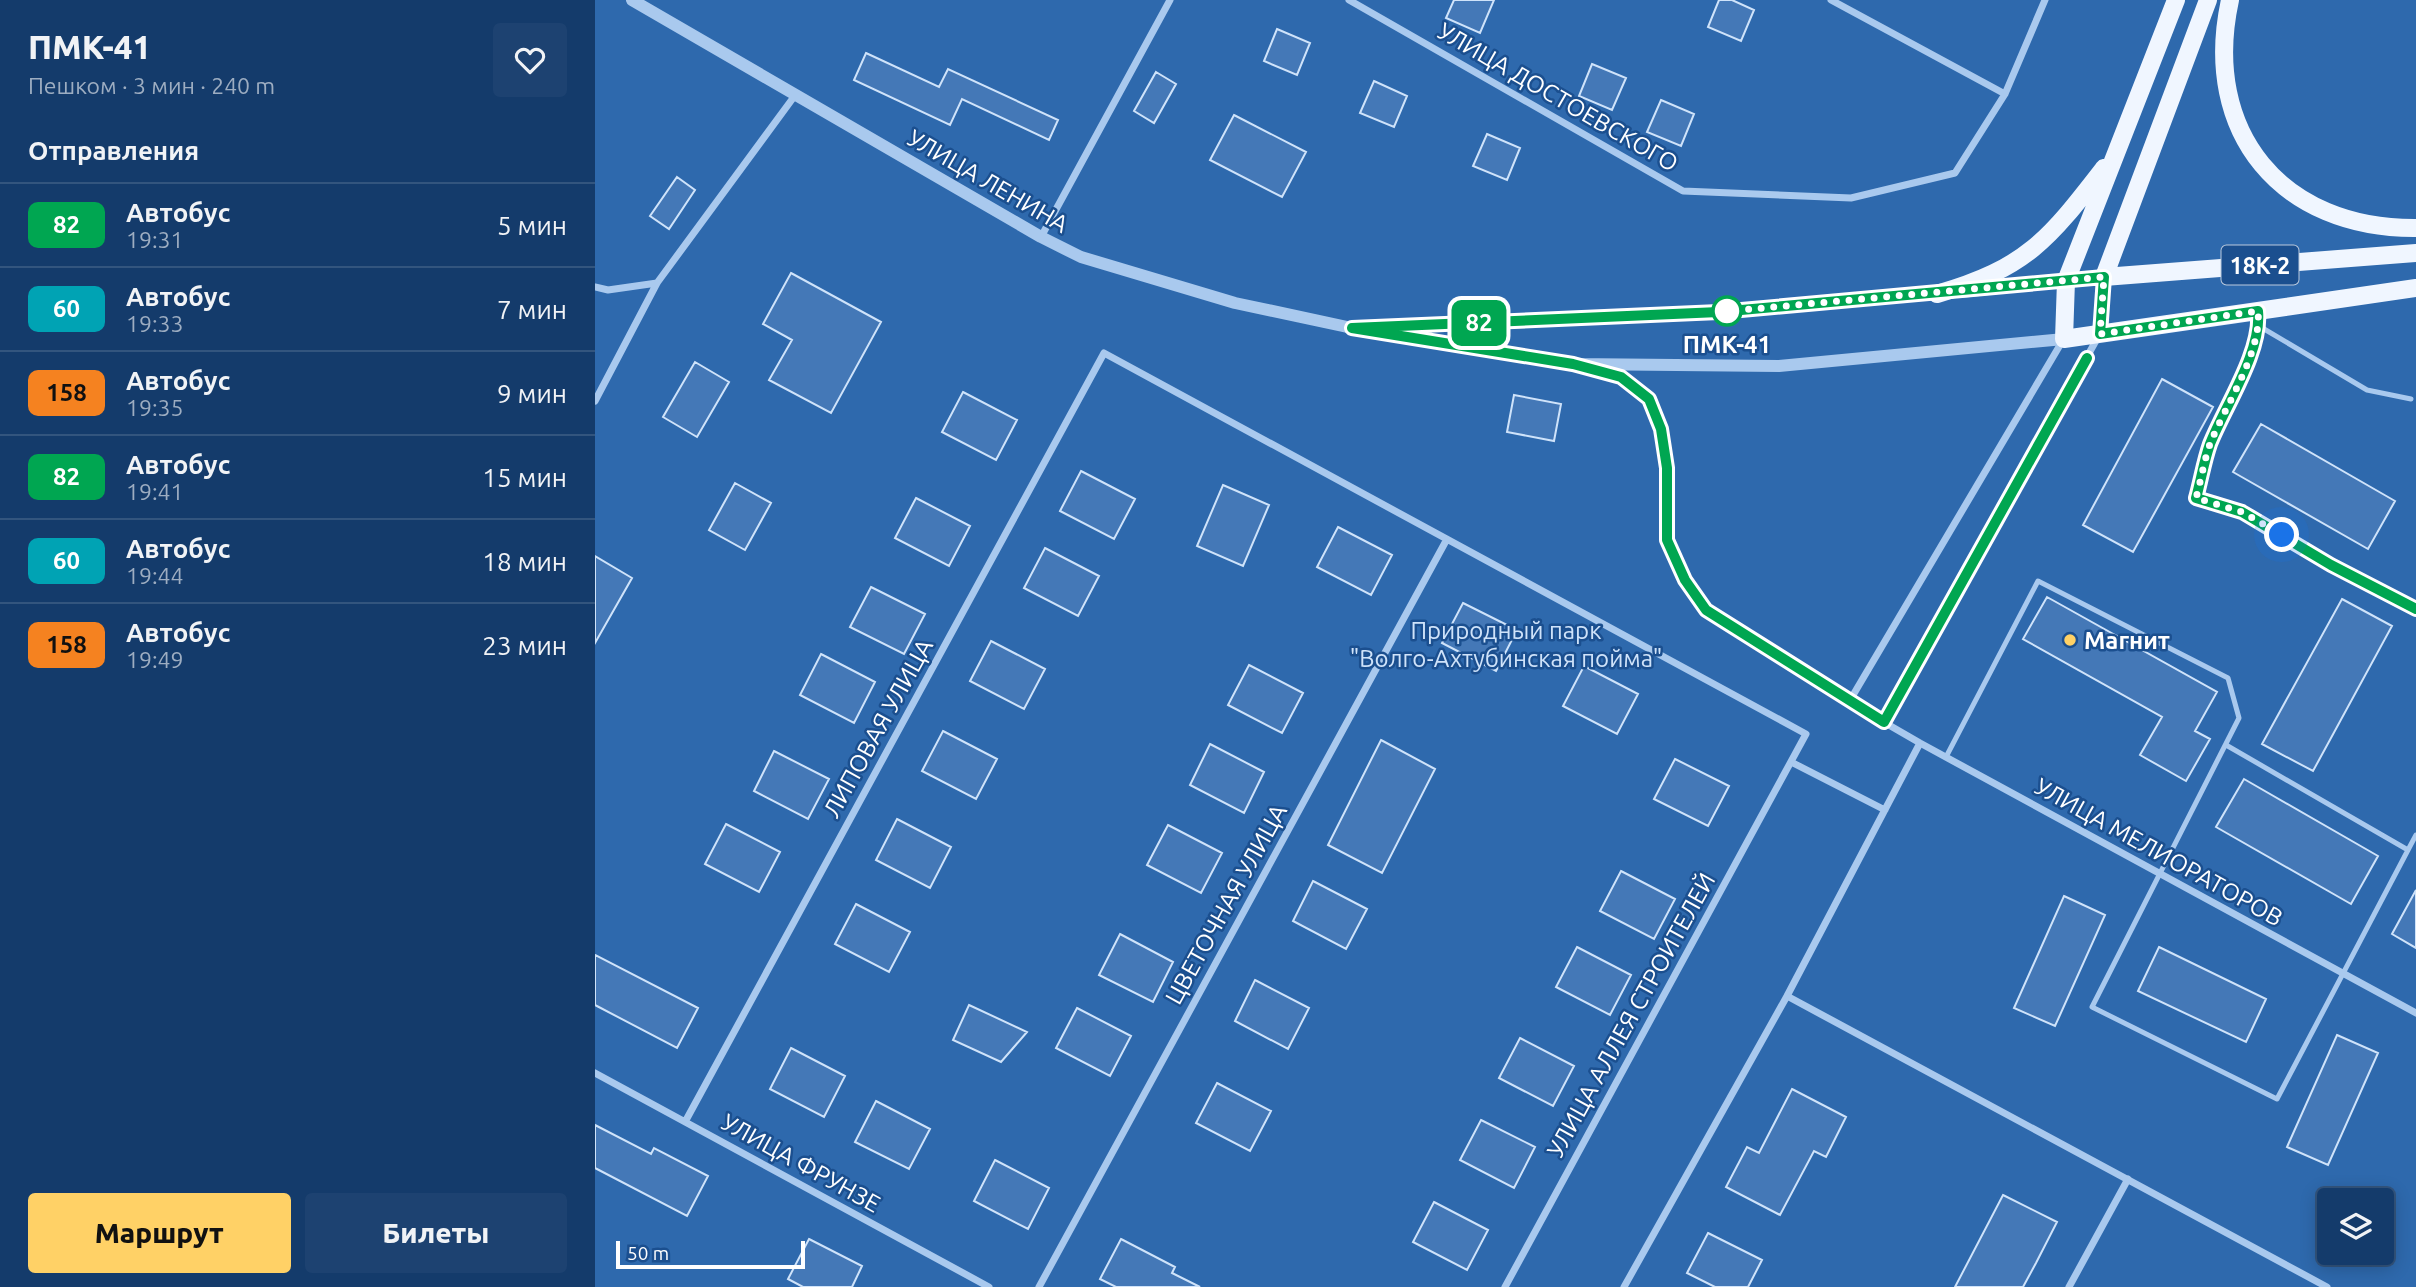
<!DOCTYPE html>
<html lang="ru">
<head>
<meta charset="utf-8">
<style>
	body { margin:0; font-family:Ubuntu,sans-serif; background:#1d4271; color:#f1f3f6; height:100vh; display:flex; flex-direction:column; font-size:26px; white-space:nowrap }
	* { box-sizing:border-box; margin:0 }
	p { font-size:23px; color:#9dadc1 }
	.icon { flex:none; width:38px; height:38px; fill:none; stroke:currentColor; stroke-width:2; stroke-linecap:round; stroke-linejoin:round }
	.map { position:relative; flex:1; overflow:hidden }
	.sheet { display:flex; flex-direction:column; background:#143b6b; width:595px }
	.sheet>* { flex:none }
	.badge { padding:0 14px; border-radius:10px; font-size:24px; line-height:46px }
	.fabs { position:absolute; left:1722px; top:1188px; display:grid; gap:14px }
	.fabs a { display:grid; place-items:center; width:77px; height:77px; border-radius:7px; background:#143b6b; box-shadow:0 4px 18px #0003,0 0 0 2px #33557e; font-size:35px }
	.scale { position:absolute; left:21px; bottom:18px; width:189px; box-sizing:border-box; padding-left:7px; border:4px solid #fff; border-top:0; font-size:19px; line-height:24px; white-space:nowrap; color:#fff; -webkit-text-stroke:5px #1b4f8f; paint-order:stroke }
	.you { position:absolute; width:35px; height:35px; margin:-18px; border:5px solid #fff; border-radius:50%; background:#1a73e8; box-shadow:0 0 0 10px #1a73e833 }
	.map>.badge { position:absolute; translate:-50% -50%; box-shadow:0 0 0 4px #fff }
	h2 { padding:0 28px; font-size:26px; line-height:63px }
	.round { display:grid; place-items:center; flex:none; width:74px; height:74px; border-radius:7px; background:#1d4271 }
	.summary { display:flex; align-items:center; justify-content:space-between; height:119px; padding:0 28px }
	h1 { font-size:33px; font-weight:800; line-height:52px }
	.action { display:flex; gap:14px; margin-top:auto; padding:14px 28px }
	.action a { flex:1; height:80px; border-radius:7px; background:#ffd166; color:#111; font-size:28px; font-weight:800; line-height:80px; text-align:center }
	.action a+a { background:#1d4271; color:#f1f3f6 }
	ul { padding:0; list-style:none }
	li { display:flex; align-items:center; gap:21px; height:84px; padding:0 28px; border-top:2px solid #33557e }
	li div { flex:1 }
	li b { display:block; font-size:26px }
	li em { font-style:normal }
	li .badge { min-width:77px; font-weight:700; text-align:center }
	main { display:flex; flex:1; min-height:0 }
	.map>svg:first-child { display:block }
	.green { fill:#2e69ad; fill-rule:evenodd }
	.building { fill:#4478b7; stroke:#cfe3fa; stroke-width:2 }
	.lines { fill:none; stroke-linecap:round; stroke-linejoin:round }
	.service { stroke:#a9c9ee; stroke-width:5 }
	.minor { stroke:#a9c9ee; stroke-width:7 }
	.tertiary { stroke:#a9c9ee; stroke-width:12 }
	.primary { stroke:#f0f6ff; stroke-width:18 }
	.line-casing { stroke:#fff; stroke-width:16 }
	.line { stroke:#00a651; stroke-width:10 }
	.walk { stroke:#fff; stroke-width:7; stroke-dasharray:0 12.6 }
	.stop-dot { fill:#fff; stroke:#00a651; stroke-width:3.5 }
	.poi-dot { fill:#ffd166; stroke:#1b4f8f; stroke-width:2.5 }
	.labels { text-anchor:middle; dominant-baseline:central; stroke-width:5; stroke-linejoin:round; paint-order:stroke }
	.shield { fill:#1b4f8f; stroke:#bbcadd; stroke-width:2 }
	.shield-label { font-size:23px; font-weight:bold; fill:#fff }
	.street-label { font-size:24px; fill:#fff; stroke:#1b4f8f }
	.stop-label { font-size:24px; font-weight:bold; fill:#fff; stroke:#1b4f8f }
	.park-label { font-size:24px; fill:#cfe3fa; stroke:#1b4f8f }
	.poi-label { font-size:24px; font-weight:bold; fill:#fff; stroke:#1b4f8f; text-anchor:start }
</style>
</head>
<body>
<main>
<section class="sheet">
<div class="summary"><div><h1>ПМК-41</h1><p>Пешком · 3 мин · 240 m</p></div><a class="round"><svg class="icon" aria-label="heart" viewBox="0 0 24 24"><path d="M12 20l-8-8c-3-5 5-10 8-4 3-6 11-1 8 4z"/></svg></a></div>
<h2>Отправления</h2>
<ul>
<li><span class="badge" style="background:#00a651;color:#fff">82</span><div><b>Автобус</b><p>19:31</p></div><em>5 мин</em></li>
<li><span class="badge" style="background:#00a3b4;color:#fff">60</span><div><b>Автобус</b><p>19:33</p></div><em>7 мин</em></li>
<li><span class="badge" style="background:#f58220;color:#111">158</span><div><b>Автобус</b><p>19:35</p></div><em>9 мин</em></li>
<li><span class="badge" style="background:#00a651;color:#fff">82</span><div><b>Автобус</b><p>19:41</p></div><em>15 мин</em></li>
<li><span class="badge" style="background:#00a3b4;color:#fff">60</span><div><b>Автобус</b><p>19:44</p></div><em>18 мин</em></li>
<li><span class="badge" style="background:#f58220;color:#111">158</span><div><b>Автобус</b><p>19:49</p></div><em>23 мин</em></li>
</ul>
<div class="action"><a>Маршрут</a><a>Билеты</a></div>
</section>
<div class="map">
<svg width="1821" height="1287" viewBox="0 0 1821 1287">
	<rect width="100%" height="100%" fill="#1b4f8f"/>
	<path class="green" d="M0,0H1821V1287H0ZM1734,1200H1787V1253H1734Z"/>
	<path class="building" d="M859,0H899L885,33L851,18Z
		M1124,0H1137L1159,10L1146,41L1113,27Z
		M682,29L715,43L702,75L669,61Z
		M271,53L344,87L353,69L463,120L454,140L367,99L355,125L259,80Z
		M997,64L1031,78L1017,110L984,96Z
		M561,72L581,84L559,123L539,111Z
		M779,81L812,96L799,127L765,113Z
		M1066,100L1099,114L1086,146L1052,132Z
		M639,115L711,152L687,197L615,160Z
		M892,134L925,148L912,180L878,166Z
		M82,177L100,190L74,229L55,216Z
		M196,273L286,322L236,413L174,380L197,340L168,324Z
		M100,362L134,382L102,437L68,417Z
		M1567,379L1618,407L1538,552L1488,525Z
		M368,392L422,420L401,460L347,432Z
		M919,395L966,404L959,441L912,432Z
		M1666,424L1800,501L1773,549L1638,472Z
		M486,471L540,499L519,539L465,511Z
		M140,483L176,503L150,550L114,530Z
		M628,485L674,505L648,566L602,546Z
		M321,498L375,526L354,566L300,538Z
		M743,527L797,555L776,595L722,567Z
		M450,548L504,576L483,616L429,588Z
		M0,556L37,578L0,643Z
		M276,587L330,614L309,654L255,627Z
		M1452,597L1622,692L1600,731L1615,739L1591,781L1545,755L1567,717L1428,639Z
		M1747,599L1797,626L1718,771L1667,744Z
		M868,603L922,630L901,671L847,643Z
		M396,641L450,669L429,709L375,681Z
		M226,654L280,682L259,723L205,695Z
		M654,665L708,693L687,733L633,705Z
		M989,666L1043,694L1022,734L968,706Z
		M348,731L402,759L381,799L327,771Z
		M786,740L840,769L787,873L733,845Z
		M615,744L669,772L649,813L595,785Z
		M179,751L234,779L213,819L159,791Z
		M1080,759L1134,786L1113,826L1059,799Z
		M1649,779L1783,856L1756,904L1621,827Z
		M302,819L356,847L335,888L281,860Z
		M131,824L185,852L164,892L110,864Z
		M573,825L627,853L606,893L552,865Z
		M1026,871L1080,899L1059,939L1005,911Z
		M718,881L772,909L751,949L698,921Z
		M1821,890V948L1797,934Z
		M1469,896L1510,915L1460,1026L1419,1008Z
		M261,904L315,932L294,972L240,944Z
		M525,934L578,962L558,1002L504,975Z
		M982,947L1036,975L1015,1015L961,987Z
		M1564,947L1671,999L1651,1042L1543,991Z
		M0,955L103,1008L82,1048L0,1005Z
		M660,980L714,1008L693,1049L640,1021Z
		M374,1005L432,1032L406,1062L358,1040Z
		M482,1008L536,1036L515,1076L461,1048Z
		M1742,1035L1783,1053L1733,1165L1692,1147Z
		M925,1038L979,1066L958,1106L904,1078Z
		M196,1048L250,1076L229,1117L175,1089Z
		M622,1083L676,1111L655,1151L601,1123Z
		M1197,1089L1251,1117L1231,1157L1219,1151L1185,1215L1131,1187L1152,1147L1164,1153Z
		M281,1101L335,1129L314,1169L260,1142Z
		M886,1120L940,1147L919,1188L865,1160Z
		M0,1125L56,1154L59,1148L113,1176L92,1216L0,1168Z
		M400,1160L454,1188L433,1229L379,1201Z
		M1408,1195L1462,1222L1441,1263L1428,1287H1360Z
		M839,1202L893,1230L872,1270L818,1242Z
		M1113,1233L1167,1260L1153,1287H1120L1092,1273Z
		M214,1239L267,1266L257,1287H208L193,1279Z
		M526,1239L580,1267L577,1273L605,1287H521L505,1279Z"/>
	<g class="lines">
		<path class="service" d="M1663,314L1664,326C1642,384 1617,438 1601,498L1647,511L1736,565L1821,609
			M1664,326L1772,390L1816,399
			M1351,757L1443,581L1633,678L1644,718L1497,1007L1682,1099L1813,850L1631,745
			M1813,850L1821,835"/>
		<path class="minor" d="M754,0L1088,191L1256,198L1360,173L1410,94L1450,0
			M1236,0L1410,94
			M446,237L575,0
			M0,287L13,290L62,283
			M995,368L1026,377L1054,399L1066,429L1072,468V540L1090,580L1111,610L1254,702L1325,743L1821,1013
			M0,401L62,283L201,94
			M1254,702L1468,340
			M1289,722L1503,337
			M1196,762L1290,810
			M1192,996L1732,1287
			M0,1073L394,1287
			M90,1122L509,353L1211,734L910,1287
			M444,1287L852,539
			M1029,1287L1192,996L1325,743
			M1474,1287L1533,1179"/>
		<path class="tertiary" d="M37,0L446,237L486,257L640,303L757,328L978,364L1184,366L1469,339
			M1365,292L1509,277L1505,333
			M786,327L1124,312L1347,293"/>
		<path class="primary" d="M1581,0L1471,281L1469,339L1821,288
			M1613,0L1509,277L1821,253
			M1635,0C1606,133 1687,229 1821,228
			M1342,294C1432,268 1454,239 1509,168"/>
	</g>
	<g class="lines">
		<g class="line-casing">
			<path id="line" d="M1492,358L1289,722L1111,610L1090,580L1072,540V468L1066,429L1054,399L1026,377L978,364L757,328L1124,312L1509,277L1505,334L1663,311C1667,352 1630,406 1615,444C1609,461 1606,480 1601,498L1647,512L1736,565L1821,609"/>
		</g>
		<use href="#line" class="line"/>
		<path class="walk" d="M1132,311L1124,312L1509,277L1505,334L1663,311C1667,352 1630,406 1615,444C1609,461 1606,480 1601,498L1647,512L1687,535"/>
	</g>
	<circle class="stop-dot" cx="1132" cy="311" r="14"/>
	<circle class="poi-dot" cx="1475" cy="640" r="7"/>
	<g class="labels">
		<rect class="shield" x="1626.5" y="245.5" width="77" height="39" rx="5"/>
		<g class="shield-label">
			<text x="1665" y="265">18К-2</text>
		</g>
		<g class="street-label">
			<text transform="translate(963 97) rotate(30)">УЛИЦА ДОСТОЕВСКОГО</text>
			<text transform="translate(393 181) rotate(30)">УЛИЦА ЛЕНИНА</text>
			<text transform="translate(283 728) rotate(-61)">ЛИПОВАЯ УЛИЦА</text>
			<text transform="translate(1564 852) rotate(29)">УЛИЦА МЕЛИОРАТОРОВ</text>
			<text transform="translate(631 904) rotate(-61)">ЦВЕТОЧНАЯ УЛИЦА</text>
			<text transform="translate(1036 1015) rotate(-61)">УЛИЦА АЛЛЕЯ СТРОИТЕЛЕЙ</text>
			<text transform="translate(206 1163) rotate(29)">УЛИЦА ФРУНЗЕ</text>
		</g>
		<g class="stop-label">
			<text x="1132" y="344">ПМК-41</text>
		</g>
		<g class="park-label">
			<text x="911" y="630">Природный парк<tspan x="911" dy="28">"Волго-Ахтубинская пойма"</tspan></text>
		</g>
		<g class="poi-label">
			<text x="1489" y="640">Магнит</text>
		</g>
	</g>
</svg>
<div class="fabs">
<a><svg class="icon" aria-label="layers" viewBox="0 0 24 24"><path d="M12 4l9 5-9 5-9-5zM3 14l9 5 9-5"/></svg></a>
</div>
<div class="scale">50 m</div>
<div class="you" style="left:1687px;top:535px"></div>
<b class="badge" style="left:884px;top:323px;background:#00a651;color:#fff">82</b>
</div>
</main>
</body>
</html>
